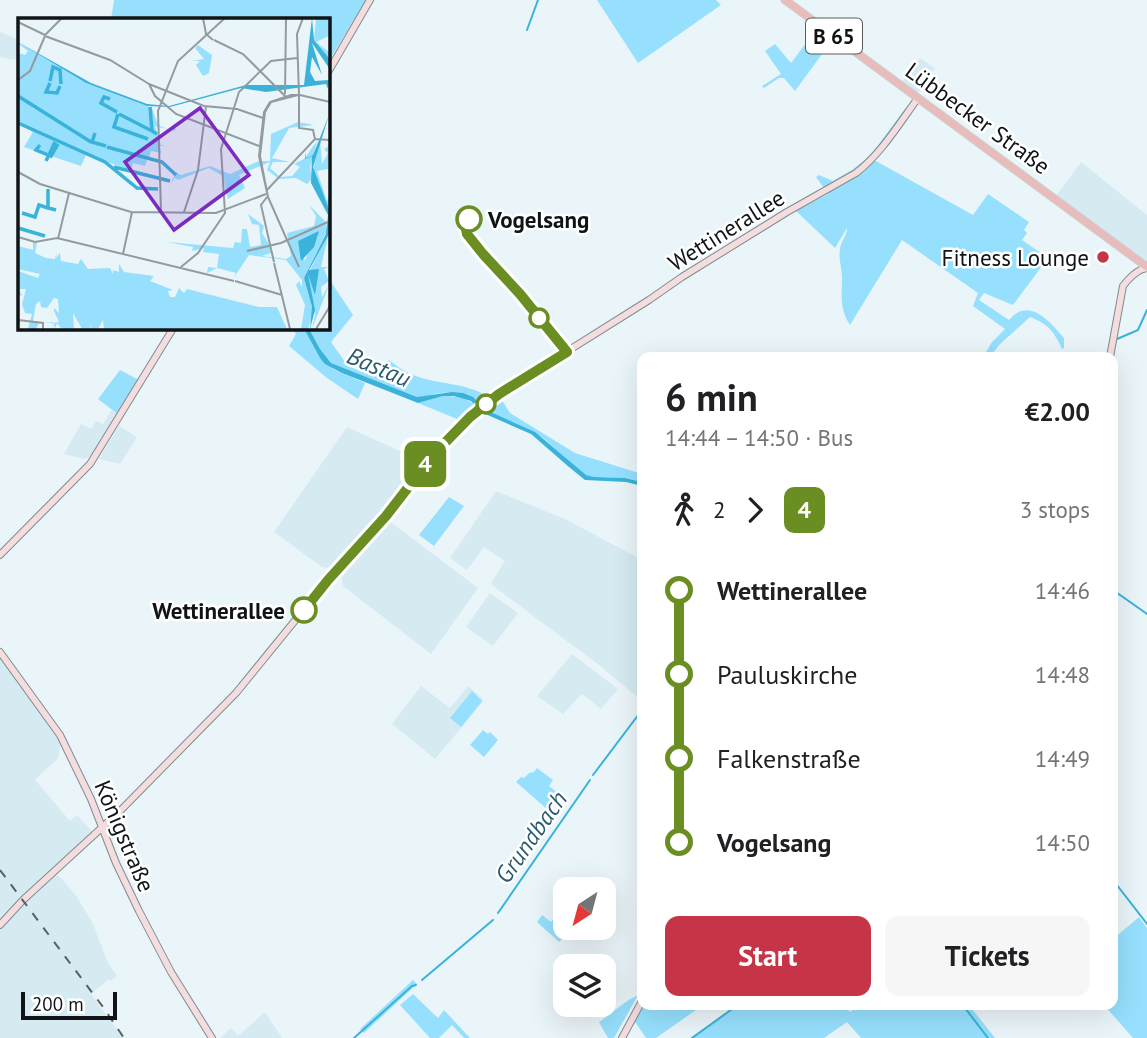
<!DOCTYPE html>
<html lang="en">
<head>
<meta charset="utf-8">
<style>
	body { margin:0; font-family:"PT Sans",sans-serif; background:#f6f6f6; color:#202124; height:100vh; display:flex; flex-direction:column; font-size:26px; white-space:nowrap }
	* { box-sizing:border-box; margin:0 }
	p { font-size:23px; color:#757577 }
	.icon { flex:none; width:38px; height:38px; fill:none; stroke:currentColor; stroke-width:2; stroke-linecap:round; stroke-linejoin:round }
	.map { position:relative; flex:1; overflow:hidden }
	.drawer { position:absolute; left:637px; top:352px; width:481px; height:658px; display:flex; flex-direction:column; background:#fff; border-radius:14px; box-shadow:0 7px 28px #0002 }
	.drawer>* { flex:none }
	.badge { padding:0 14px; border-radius:10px; font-size:24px; line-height:46px }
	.needle { width:46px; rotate:216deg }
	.tools { position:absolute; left:553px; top:877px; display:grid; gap:14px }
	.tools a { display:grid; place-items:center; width:63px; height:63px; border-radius:14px; background:#fff; box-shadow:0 7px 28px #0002; font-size:35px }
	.scale { position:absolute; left:21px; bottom:18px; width:96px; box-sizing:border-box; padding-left:7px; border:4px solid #101416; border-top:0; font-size:19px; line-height:24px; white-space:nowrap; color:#101416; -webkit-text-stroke:5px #fff; paint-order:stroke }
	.map>.badge { position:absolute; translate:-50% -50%; box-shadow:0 0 0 4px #fff }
	.legs { display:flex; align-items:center; gap:10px; height:77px; padding:0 28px; font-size:23px }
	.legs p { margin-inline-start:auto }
	.summary { display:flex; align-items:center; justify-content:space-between; height:119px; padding:0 28px }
	h1 { font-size:38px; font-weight:700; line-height:52px }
	.action { display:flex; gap:14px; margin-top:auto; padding:14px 28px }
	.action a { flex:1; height:80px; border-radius:14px; background:#c63547; color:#fff; font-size:28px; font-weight:700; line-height:80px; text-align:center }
	.action a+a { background:#f6f6f6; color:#202124 }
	ul { padding:0 28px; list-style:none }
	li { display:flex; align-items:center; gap:24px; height:84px; font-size:26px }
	li i { display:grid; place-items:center; width:10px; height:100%; margin:0 9px; background:currentColor }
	li i::after { content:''; width:18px; height:18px; margin:-9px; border:5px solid; border-radius:50%; background:#fff }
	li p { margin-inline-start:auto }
	li:first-child i { background:linear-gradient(#0000 50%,currentColor 0) }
	li:last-child i { background:linear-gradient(currentColor 50%,#0000 0) }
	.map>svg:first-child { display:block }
	.built { fill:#d6eaf2 }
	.green { fill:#96e0fd }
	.water { fill:#3ab2d9 }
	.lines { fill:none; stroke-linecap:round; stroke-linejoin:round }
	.stream { stroke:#3ab2d9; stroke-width:2 }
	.secondary-casing { stroke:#818b8f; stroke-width:8 }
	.primary-casing { stroke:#cfd0d0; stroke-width:9 }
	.secondary { stroke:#f4ddde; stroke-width:6 }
	.primary { stroke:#e9bcbc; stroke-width:7 }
	.rail { stroke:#595f62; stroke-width:2; stroke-dasharray:9 9; stroke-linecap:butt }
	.line-1-casing { stroke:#fff; stroke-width:16 }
	.line-1 { stroke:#6b8e23; stroke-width:10 }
	.stop-1-dot { fill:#fff; stroke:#6b8e23; stroke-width:3.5 }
	.poi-dot { fill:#c63547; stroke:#fff; stroke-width:2.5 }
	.labels { text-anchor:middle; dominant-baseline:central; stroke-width:5; stroke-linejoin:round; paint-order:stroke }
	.shield { fill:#fff; stroke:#585a5c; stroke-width:2 }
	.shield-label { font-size:21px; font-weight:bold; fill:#101416 }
	.street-label { font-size:23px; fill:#101416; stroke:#fff }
	.stop-label { font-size:23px; font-weight:bold; fill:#101416; stroke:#fff; text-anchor:start }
	.poi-label { font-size:23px; fill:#101416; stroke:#fff; text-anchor:end }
	.water-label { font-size:24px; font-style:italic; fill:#2b5b6d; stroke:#fff }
	.inset-river { fill:none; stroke:#3ab2d9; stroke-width:3.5 }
	.inset-road { fill:none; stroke:#939b9f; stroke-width:2 }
	.view { fill:#7b2cbf; fill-opacity:0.15; stroke:#7b2cbf; stroke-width:3.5 }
	.inset-edge { fill:none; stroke:#101416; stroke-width:3.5 }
</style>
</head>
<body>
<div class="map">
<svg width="1147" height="1038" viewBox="0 0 1147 1038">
	<rect width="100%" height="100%" fill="#eaf5fa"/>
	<path class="built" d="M0,32L19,40V51L15,60L0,57Z
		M920,58L935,68L918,93L902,82Z
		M1081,162L1147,215V263L1056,196Z
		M112,410L119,415L91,456L84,459L64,454L81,424L91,429L96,421L103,424Z
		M119,426L137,437L120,464L99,459Z
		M347,427L422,461V463L386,512L329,568L322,567L274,532Z
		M496,491L567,520L642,560V701L599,665L492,585L491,583L505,561L484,547L467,570L450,558Z
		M388,520L478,588L431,654L343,586L340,570Z
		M490,593L518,613L493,646L466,627Z
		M572,654L618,689L601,709L582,694L563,714L537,696Z
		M0,656L61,743L58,758L35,780L70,821L77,815L92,831L23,896L0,921Z
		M421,686L450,708L468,686L483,699L482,703L435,759L392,724Z
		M56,876H59L77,897L93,924L108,963L117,976L111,981L109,979L91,994L123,1038H0V931L24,904Z
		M265,1012L282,1038H220L231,1028L238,1036Z"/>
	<path class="green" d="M114,0H366L327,64V19H111Z
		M597,0H716L721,5L638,63Z
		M809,39L825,50L795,91L784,78H779L764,88L762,86L781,74L765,51L775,44L791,63Z
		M913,98L918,102L874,160L973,215L988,194L1029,222L1024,230L1027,233L1022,240L1048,258L1013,305L984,293L979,300L1009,320C1029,296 1050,322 1064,338V348L1062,349C1054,331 1048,324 1030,317L999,345L990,357H983L992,342L1005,329L973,306L978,293L902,240L850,325C839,309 842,295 842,277C842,268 838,258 840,249C841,240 847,237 847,228L835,248L796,211L828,194L816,177L819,175L833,181L852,170L870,156Z
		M327,276L353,315L331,342L348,366L370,375L377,371L389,360C396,365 404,372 413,375C439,385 465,382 489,397L480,403C471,395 453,391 441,393C432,394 426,397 417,397L331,363L320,349L308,327H327Z
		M291,327H303L320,358L335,370L365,383L358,399L327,378L289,346L296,334Z
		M120,370L139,380L119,415L98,399Z
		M443,396C457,396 466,398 477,406L462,421L418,403Z
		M500,397L510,413L575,453L642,474V482L625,478L594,477L585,475L543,438L486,410Z
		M449,497L464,506L434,546L419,535Z
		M472,691L482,701L461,727L450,718Z
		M483,730L488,734L490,732L498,740L484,757L470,745Z
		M537,768L553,780L549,786L559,794L547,809L516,782L521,777L524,778L529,773L534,772Z
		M565,905V923L562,928L563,938L559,942L537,922L542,915L551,922Z
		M1139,917L1147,928V1038H1133L1104,1005L1113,1004V939Z
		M413,980L417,984L364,1033L360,1029Z
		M413,994L438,1018L444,1010L470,1038H464L452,1025L439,1038H430L400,1005Z
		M638,995L614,1038H608L599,1022C613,1013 623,1002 638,995Z
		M644,1005H703L656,1038H646L635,1022L625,1038Z
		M737,1005H843L850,1012L860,1005H969L995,1038H861L847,1022L824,1038H690Z"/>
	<path class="water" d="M303,327H308L320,349L331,363L417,397L452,392L463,393L473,397L486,410L535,432L586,475L594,477L625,478L642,482V486L626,482L585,480L569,467L531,434L483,413L471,401L454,396H443L418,403L342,373L325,364L320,358Z"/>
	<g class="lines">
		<path class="stream" d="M527,30L538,0
			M1117,339L1138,330L1147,310
			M1113,590L1147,614
			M593,775L642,710
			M1113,880L1147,924
			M498,913L590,780
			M422,980L493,920
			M962,1004L988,1038
			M354,1038L412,986L416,985
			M692,1038L739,1004"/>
		<g class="secondary-casing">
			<path id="secondary" d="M327,74L370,0
				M1110,357L1123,286C1128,279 1138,269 1147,268
				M0,555L90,464L174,327
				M0,652L60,735L91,799L116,863L139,911L171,972L212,1038
				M0,925L23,900L120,811L236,693L328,580L386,516L428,461L470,417L499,394L649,300L682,277L787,212L856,173C881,154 899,124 918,98
				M622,1038L642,1001"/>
		</g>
		<g class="primary-casing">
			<path id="primary" d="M785,0L1147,267"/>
		</g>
		<use href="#secondary" class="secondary"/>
		<use href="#primary" class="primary"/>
		<path class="rail" d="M0,870L103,1007L124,1038"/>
	</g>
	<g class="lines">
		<g class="line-1-casing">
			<path id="line-1" d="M304,610L328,580L386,516L434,454L470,417L499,394L567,352L520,294L483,254L467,234L466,229L469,219"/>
		</g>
		<use href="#line-1" class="line-1"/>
	</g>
	<g class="stop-1-dot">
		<circle cx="469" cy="219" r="12"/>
		<circle cx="539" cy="318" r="9"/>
		<circle cx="486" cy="404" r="9"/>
		<circle cx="304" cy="610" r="12"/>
	</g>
	<circle class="poi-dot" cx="1103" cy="257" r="7"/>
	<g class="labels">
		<rect class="shield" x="806" y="18.5" width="56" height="35" rx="5"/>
		<g class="shield-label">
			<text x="834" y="36">B 65</text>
		</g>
		<g class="street-label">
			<text transform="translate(978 118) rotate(36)">Lübbecker Straße</text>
			<text transform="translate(726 230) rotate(-32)">Wettinerallee</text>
			<text transform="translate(125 836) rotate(67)">Königstraße</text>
		</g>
		<g class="stop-label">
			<text x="488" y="219">Vogelsang</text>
			<text x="285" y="610" text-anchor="end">Wettinerallee</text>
		</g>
		<g class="poi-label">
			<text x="1089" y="257">Fitness Lounge</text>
		</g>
		<g class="water-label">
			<text transform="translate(379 367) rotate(23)">Bastau</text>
			<text transform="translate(531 837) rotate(-55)">Grundbach</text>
		</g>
	</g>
	<g transform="translate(18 18)">
		<rect width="312" height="312" fill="#eaf5fa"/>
		<path d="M298,0L311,1V18L298,24L311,34V40L296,22ZM0,24L68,65L134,90L140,107L152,112L159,104L157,113L137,108L143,127L148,128H142L143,135L133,133L131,140L137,141L144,143V144L130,140L127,148L115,145L113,152L68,137L63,148L6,129L15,114L0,105V35L7,37L10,33L2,27L0,31ZM180,27L194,37L191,55L185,58L178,47L182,43H174L186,41L177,30ZM280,104L296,107L271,110L254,140L272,144H255L252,150L262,159L274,158L282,149L276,146L286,141L299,123L292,150L294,161L289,166L278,160L261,161L249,152L252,144L221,157L227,170L210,181L205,158L191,150L160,162L157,160L152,167L158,154L163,157L192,148L212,156L241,143H252L253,116ZM302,122L304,146L310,135L306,131L311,128L310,151L299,153L309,183L311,178V191L295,152ZM306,186L309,213L286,260L295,293L290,311H283L287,287L278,267L281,263L284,269V262L268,242L231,237L215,261L218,255L199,250L189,255L190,249L199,250L201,236L185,234L186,230L174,233L175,229L149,224L215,230L217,224L223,225L224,211H229L232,229L243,227L241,207L234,206L230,196L246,208L244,215L252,228L253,235L244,238L268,241L273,238L269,215L296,208L298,198L291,187L308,204ZM300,218L290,234L287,243L280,223ZM311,214L303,249H311L306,251L311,263L303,269L304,279L311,267L294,311L297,297L290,256ZM15,224L19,225L17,235L28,240L37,241L39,234L38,240L42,235L43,243L60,246L63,241L70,251L92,250L95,256V252L101,254V246L106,254L136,258L132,263L155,272L150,273L152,279H157L161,270L166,275L169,271L241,289H259L269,311H86L85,302L80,311H73L72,306V311H64L55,295L56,311H44L39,305L37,311L36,305L34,311L35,305H26L35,304L33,293L35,305L41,304L36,293V290L41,295L40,281L36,280L29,290L23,289L22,283L18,286L15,303L21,304L18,311H10L14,296L7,295L4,286L8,271H1L4,278L0,277V253L20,260L22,256L0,251V228L15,232Z" fill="#96e0fd" fill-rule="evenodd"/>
		<path d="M294,0L296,22L311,40V50L294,25L304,57L294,39L292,54L297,63L311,62L310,71L308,66L248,74L223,70L152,89L129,88L68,65L0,24L73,65L129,86L151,88L228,67H286ZM311,97L295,149L311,191L312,214L291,252L301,251L297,277L290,256L297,292L292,311L294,289L286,260L308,216L310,197L293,165L294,138L276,146L287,141L288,134V140L295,137ZM301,213L296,229L283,243L280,223Z" fill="#3ab2d9"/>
		<path class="inset-river" d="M32,63L35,49L42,52L43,66M32,65L28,74L39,75L42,68M0,78L73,124M92,81L86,79L83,85L99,94M132,89L134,113L139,116M100,96L96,109L130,121M101,96L134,113M0,105L87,144L119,170L140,171M77,115L74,124L88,128M22,127L18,132L33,138L40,126M89,129L144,144L158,157M28,143L37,124M96,149L152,163M30,171V190L38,192M4,195L17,199L21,187L30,190M0,210L27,218"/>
		<path class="inset-road" d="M185,0L188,16L195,22M0,4L27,17M27,17L44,0M27,18L92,42L131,66M196,22L225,36L268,79M0,62L12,53L27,18M131,66L186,88L219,91L245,100M131,66L137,78L158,96L241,128M267,76L268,0M273,77H280L253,84L247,94L242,138L250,179L241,138L246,94L252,84ZM281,77V110L295,112L297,121M281,77L279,16L285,0M282,77L312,84M0,154L22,166L113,194L198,195L248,176M248,173L297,121L312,122M249,179L243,187L256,244M250,179L281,249M143,194L140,93L160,43L207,0M166,194L180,152L188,88M0,219L17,224L39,220L216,263M40,221L51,175M229,233L263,225L312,203M105,236L114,194M256,245L272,311M163,249L180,235L207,195L203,131L221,74L253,43L279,40M217,263L264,277M0,302L25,305V311M298,311L312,288"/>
		<path class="view" d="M182,90L231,157L156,212L107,144Z"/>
		<rect width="312" height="312" class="inset-edge"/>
	</g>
</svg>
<div class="tools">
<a><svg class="needle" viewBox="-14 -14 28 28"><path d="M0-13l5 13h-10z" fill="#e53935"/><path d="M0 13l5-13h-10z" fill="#757577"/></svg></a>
<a><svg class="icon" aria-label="layers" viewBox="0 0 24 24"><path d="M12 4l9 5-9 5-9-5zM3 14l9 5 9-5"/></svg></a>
</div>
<div class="scale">200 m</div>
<b class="badge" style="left:425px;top:464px;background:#6b8e23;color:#fff">4</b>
<section class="drawer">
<div class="summary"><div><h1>6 min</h1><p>14:44 – 14:50 · Bus</p></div><b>€2.00</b></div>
<div class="legs"><svg class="icon" aria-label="walk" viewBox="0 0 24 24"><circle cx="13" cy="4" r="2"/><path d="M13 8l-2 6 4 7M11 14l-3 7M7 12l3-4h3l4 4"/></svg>2<svg class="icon" aria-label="forward" viewBox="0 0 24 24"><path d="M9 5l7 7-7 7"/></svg><b class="badge" style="background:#6b8e23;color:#fff">4</b><p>3 stops</p></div>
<ul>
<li><i style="color:#6b8e23"></i><b>Wettinerallee</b><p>14:46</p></li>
<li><i style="color:#6b8e23"></i><span>Pauluskirche</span><p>14:48</p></li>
<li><i style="color:#6b8e23"></i><span>Falkenstraße</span><p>14:49</p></li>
<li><i style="color:#6b8e23"></i><b>Vogelsang</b><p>14:50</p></li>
</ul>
<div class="action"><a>Start</a><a>Tickets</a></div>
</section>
</div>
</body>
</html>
